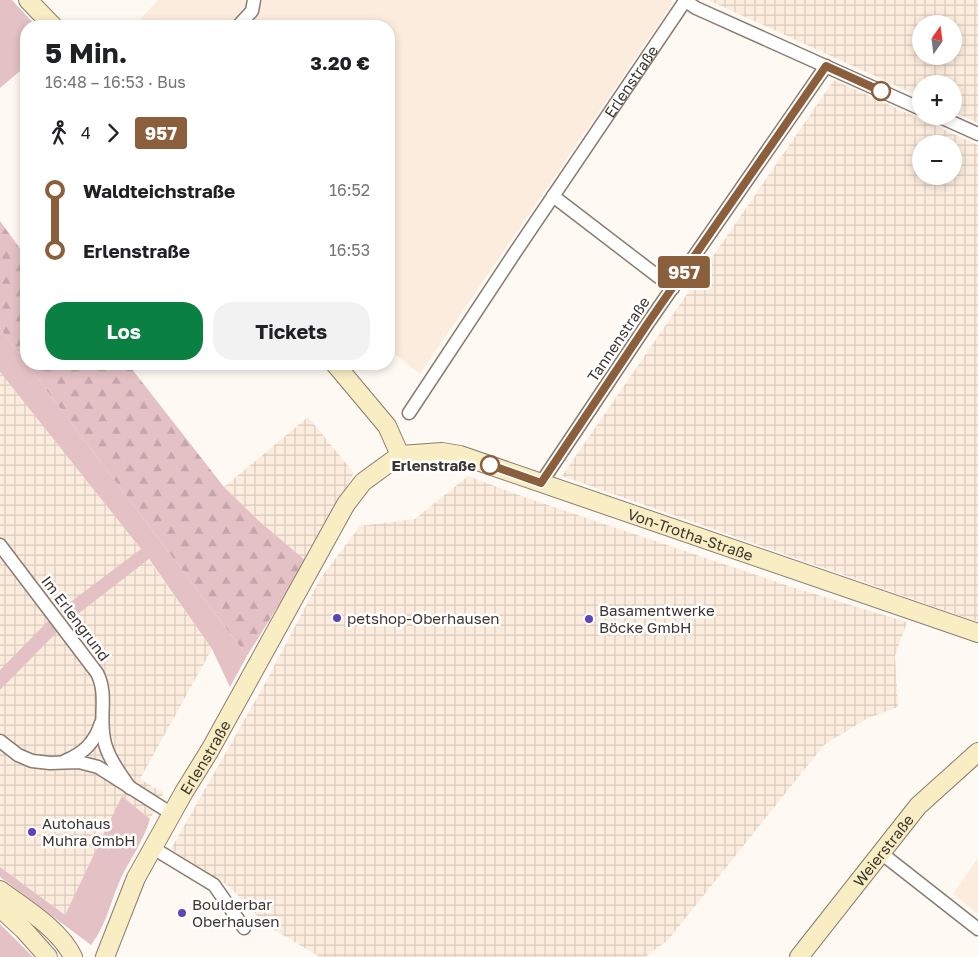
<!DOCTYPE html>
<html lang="de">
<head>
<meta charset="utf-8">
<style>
	body { margin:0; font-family:"Golos Text",sans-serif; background:#f2f2f2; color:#202124; height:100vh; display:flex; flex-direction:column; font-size:19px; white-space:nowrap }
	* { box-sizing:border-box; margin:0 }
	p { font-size:16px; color:#757577 }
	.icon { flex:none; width:28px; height:28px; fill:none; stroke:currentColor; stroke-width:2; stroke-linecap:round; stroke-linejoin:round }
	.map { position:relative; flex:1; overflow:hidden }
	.side { position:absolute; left:20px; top:20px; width:375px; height:350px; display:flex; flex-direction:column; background:#fff; border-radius:20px; box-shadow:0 2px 8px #0003 }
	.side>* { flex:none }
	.badge { padding:0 10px; border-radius:4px; font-size:18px; line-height:32px }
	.needle { width:32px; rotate:14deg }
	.buttons { position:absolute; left:912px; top:15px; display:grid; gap:10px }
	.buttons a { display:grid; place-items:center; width:50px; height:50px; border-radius:50%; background:#fff; box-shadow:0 2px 8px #0003; font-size:25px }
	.map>.badge { position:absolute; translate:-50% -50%; box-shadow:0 0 0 2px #fff }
	.legs { display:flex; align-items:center; gap:8px; height:55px; padding:0 25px; font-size:16px }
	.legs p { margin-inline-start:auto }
	.overview { display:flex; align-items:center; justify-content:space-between; height:85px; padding:0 25px }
	h1 { font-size:28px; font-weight:700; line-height:38px }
	.cta { display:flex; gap:10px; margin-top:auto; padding:10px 25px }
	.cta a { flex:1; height:58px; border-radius:20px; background:#0b8043; color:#fff; font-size:20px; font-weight:700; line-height:58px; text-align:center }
	.cta a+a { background:#f2f2f2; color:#202124 }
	ul { padding:0 25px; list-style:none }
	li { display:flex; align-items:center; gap:18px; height:60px; font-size:19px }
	li i { display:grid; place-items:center; width:8px; height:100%; margin:0 6px; background:currentColor }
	li i::after { content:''; width:12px; height:12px; margin:-6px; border:4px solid; border-radius:50%; background:#fff }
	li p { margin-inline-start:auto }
	li:first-child i { background:linear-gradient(#0000 50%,currentColor 0) }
	li:last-child i { background:linear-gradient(currentColor 50%,#0000 0) }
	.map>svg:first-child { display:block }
	.built { fill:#fcecdd }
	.industrial { fill:url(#industrial-grid); fill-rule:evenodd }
	.green { fill:#e3c1c5 }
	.forest { fill:url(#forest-firs) }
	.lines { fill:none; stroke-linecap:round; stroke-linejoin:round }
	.street-casing { stroke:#897c71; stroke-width:15 }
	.secondary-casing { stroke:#897c71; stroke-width:20 }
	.street { stroke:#fff; stroke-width:12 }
	.secondary { stroke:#f9edc3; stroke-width:18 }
	.line-1-casing { stroke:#fff; stroke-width:11 }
	.line-1 { stroke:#8b5e3c; stroke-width:8 }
	.stop-1-dot { fill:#fff; stroke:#8b5e3c; stroke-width:2.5 }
	.poi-dot { fill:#5e44bc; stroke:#fff; stroke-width:2 }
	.labels { text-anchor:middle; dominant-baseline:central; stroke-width:5; stroke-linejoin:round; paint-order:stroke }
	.street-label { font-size:15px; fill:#3c3631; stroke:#fff }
	.stop-label { font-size:15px; font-weight:bold; fill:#3c3631; stroke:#fff; text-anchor:end }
	.poi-label { font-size:15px; fill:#3c3631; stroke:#fff; text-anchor:start }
</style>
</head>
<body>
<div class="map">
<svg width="978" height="957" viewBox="0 0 978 957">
	<defs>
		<pattern id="industrial-grid" width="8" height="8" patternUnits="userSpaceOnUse" patternTransform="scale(1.25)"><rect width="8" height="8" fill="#fcecdd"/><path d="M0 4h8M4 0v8" fill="none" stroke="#d9cbbe"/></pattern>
		<pattern id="forest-firs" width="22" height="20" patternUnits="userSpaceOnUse" patternTransform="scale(1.25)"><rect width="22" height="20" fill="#e3c1c5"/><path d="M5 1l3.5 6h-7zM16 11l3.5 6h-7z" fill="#c4a6aa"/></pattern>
	</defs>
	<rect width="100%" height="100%" fill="#fff9f4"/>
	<path class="built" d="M158,0H671L673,3L420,374L392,352L389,355V26H134Z
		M978,858V914L953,894Z"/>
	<path class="industrial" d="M708,0H978V123L954,112V84H921V97ZM921,24H954V56H921Z
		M834,80L978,145V622L562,476ZM921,144H954V176H921Z
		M0,372L141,549L212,649L140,779L164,793L150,819L122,797L65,915L0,867Z
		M308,417L354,473L306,561L259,521L224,487Z
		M468,476L527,498L795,588L907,622L895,656L898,707L866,719L824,745L668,940L645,957H320L266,925L230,887L171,849L263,687L320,579L360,526L415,519Z"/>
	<path class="green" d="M0,0H12L36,26H26V66L0,88Z
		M0,328L247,656L230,687L212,649L149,559L70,620L60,610L141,549L0,372Z
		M48,621L58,631L0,690V670Z
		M122,796L150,819C144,840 131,858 121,878C111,900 106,926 91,945L0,877V867L65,915Z
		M0,924L33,957H0Z"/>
	<path class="forest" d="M0,221L24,254L26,255V363L0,328Z
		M27,364H128L224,487L259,521L306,561L247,656Z"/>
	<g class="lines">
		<g class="street-casing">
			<g id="street">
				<path d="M684,0L696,8L921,109"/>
				<path d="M238,26L252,11L254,0"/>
				<path d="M938,116L978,134"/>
				<path d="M553,196L673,288"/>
				<path id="s1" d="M409,413L514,254L685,1"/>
				<path d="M541,483L648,323L826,66"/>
				<path d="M0,545L97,673C108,694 99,716 104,739C107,757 120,773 130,788"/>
				<path d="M0,741L18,755L32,761L50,763L79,762L98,767L172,814"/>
				<path d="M65,761C84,753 95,742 101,723"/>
				<path d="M153,848L214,885L244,928"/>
				<path d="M881,853L978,929"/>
			</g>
		</g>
		<g class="secondary-casing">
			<g id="secondary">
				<path d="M28,0L53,26"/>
				<path d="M335,364L387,426L400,455"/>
				<path id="s2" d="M400,455L442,452L460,455L978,633"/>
				<path d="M0,890C24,908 60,929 73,957"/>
				<path d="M0,908L24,930L48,957"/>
				<path id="s3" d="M105,957L136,878L184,792L210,750L346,504L363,482L400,455"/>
				<path id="s4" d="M799,957L918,806L978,752"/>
			</g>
		</g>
		<use href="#street" class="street"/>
		<use href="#secondary" class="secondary"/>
	</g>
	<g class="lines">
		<g class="line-1-casing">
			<path id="line-1" d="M490,465L541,483L648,323L826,66L881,91"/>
		</g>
		<use href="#line-1" class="line-1"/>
	</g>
	<g class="stop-1-dot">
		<circle cx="881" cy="91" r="9"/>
		<circle cx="490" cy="465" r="9"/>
	</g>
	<g class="poi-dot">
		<circle cx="337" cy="618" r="5"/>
		<circle cx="589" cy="619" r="5"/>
		<circle cx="32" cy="832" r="5"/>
		<circle cx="182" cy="913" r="5"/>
	</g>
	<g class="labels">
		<g class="street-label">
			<text stroke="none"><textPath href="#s1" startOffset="399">Erlenstraße</textPath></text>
			<text transform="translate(618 339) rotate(-56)">Tannenstraße</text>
			<text stroke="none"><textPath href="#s2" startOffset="304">Von-Trotha-Straße</textPath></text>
			<text transform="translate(76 618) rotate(53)">Im Erlengrund</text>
			<text stroke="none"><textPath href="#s3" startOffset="224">Erlenstraße</textPath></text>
			<text stroke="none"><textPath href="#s4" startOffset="136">Weierstraße</textPath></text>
		</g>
		<g class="stop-label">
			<text x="476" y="465">Erlenstraße</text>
		</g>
		<g class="poi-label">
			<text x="599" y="610">Basamentwerke<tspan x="599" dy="17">Böcke GmbH</tspan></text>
			<text x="347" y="618">petshop-Oberhausen</text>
			<text x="42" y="823">Autohaus<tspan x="42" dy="17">Muhra GmbH</tspan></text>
			<text x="192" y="904">Boulderbar<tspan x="192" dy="17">Oberhausen</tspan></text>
		</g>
	</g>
</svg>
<div class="buttons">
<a><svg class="needle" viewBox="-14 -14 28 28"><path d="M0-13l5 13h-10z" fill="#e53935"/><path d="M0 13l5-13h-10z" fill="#757577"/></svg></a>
<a>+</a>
<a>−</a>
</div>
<b class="badge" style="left:684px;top:272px;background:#8b5e3c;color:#fff">957</b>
<section class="side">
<div class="overview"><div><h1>5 Min.</h1><p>16:48 – 16:53 · Bus</p></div><b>3.20 €</b></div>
<div class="legs"><svg class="icon" aria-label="walk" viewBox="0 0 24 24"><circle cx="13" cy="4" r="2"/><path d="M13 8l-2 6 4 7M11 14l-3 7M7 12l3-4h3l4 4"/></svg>4<svg class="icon" aria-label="forward" viewBox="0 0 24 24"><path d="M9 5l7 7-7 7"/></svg><b class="badge" style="background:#8b5e3c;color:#fff">957</b></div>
<ul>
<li><i style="color:#8b5e3c"></i><b>Waldteichstraße</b><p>16:52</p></li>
<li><i style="color:#8b5e3c"></i><b>Erlenstraße</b><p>16:53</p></li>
</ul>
<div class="cta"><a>Los</a><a>Tickets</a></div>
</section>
</div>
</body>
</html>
